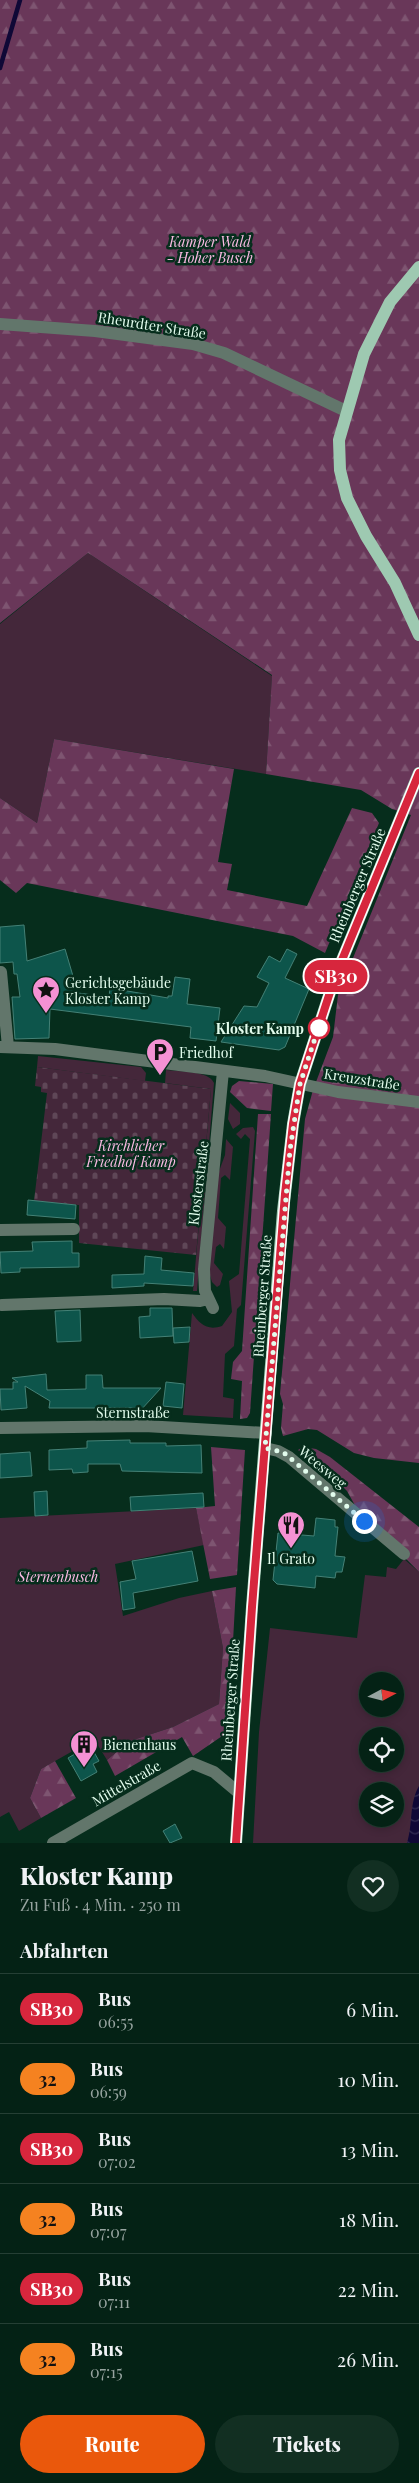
<!DOCTYPE html>
<html lang="de">
<head>
<meta charset="utf-8">
<style>
	body { margin:0; font-family:"Playfair Display",serif; background:#122f22; color:#f1f3f6; height:100vh; display:flex; flex-direction:column; font-size:19px; white-space:nowrap }
	* { box-sizing:border-box; margin:0 }
	p { font-size:16px; color:#97a4a0 }
	.icon { flex:none; width:28px; height:28px; fill:none; stroke:currentColor; stroke-width:2; stroke-linecap:round; stroke-linejoin:round }
	.map { position:relative; height:1843px; overflow:hidden }
	.side { display:flex; flex-direction:column; background:#042215; flex:1 }
	.side>* { flex:none }
	.badge { padding:0 10px; border-radius:16px; font-size:18px; line-height:32px }
	.needle { width:32px; rotate:83deg }
	.buttons { position:absolute; left:359px; top:1672px; display:grid; gap:10px }
	.buttons a { display:grid; place-items:center; width:45px; height:45px; border-radius:50%; background:#042215; box-shadow:0 2px 8px #0003,0 0 0 1px #253f34; font-size:25px }
	.you { position:absolute; width:25px; height:25px; margin:-12px; border:4px solid #fff; border-radius:50%; background:#1a73e8; box-shadow:0 0 0 8px #1a73e833 }
	.map>.badge { position:absolute; translate:-50% -50%; box-shadow:0 0 0 2px #fff }
	h2 { padding:0 20px; font-size:19px; line-height:45px }
	.round { display:grid; place-items:center; flex:none; width:52px; height:52px; border-radius:26px; background:#122f22 }
	.overview { display:flex; align-items:center; justify-content:space-between; height:85px; padding:0 20px }
	h1 { font-size:24px; font-weight:800; line-height:38px }
	.primary-button { display:flex; gap:10px; margin-top:auto; padding:10px 20px }
	.primary-button a { flex:1; height:58px; border-radius:30px; background:#ea580c; color:#fff; font-size:20px; font-weight:800; line-height:58px; text-align:center }
	.primary-button a+a { background:#122f22; color:#f1f3f6 }
	ul { padding:0; list-style:none }
	li { display:flex; align-items:center; gap:15px; height:70px; padding:0 20px; border-top:1px solid #253f34 }
	li div { flex:1 }
	li b { display:block; font-size:19px }
	li em { font-style:normal }
	li .badge { min-width:55px; font-weight:700; text-align:center }
	.map>svg:first-child { display:block }
	.green { fill:#44273a; fill-rule:evenodd }
	.forest { fill:url(#forest-firs) }
	.cemetery { fill:url(#cemetery-stones) }
	.water { fill:url(#water-waves) }
	.lines { fill:none; stroke-linecap:round; stroke-linejoin:round }
	.stream { stroke:#0f0836; stroke-width:4.5 }
	.building { fill:#0d554b; stroke:#448176 }
	.minor { stroke:#62766b; stroke-width:12 }
	.major { stroke:#9ec9b1; stroke-width:12 }
	.line-casing { stroke:#fff; stroke-width:11 }
	.line { stroke:#d7263d; stroke-width:8 }
	.walk { stroke:#e2fced; stroke-width:5; stroke-dasharray:0 9 }
	.stop-dot { fill:#fff; stroke:#d7263d; stroke-width:2.5 }
	.labels { text-anchor:middle; dominant-baseline:central; stroke-width:5; stroke-linejoin:round; paint-order:stroke }
	.park-label { font-size:14px; font-style:italic; fill:#fbbae4; stroke:#062d1c }
	.street-label { font-size:14px; fill:#e2fced; stroke:#062d1c }
	.poi-label { font-size:14px; fill:#e2fced; stroke:#062d1c; text-anchor:start }
	.stop-label { font-size:14px; font-weight:bold; fill:#e2fced; stroke:#062d1c; text-anchor:end }
</style>
</head>
<body>
<div class="map">
<svg width="419" height="1843" viewBox="0 0 419 1843">
	<defs>
		<pattern id="forest-firs" width="22" height="20" patternUnits="userSpaceOnUse" patternTransform="scale(1.25)"><rect width="22" height="20" fill="#693759"/><path d="M5 1l3.5 6h-7zM16 11l3.5 6h-7z" fill="#7e5571"/></pattern>
		<pattern id="cemetery-stones" width="16" height="16" patternUnits="userSpaceOnUse" patternTransform="scale(1.25)"><rect width="16" height="16" fill="#44273a"/><path d="M2 7V4a2 2 0 0 1 4 0v3zM10 15v-3a2 2 0 0 1 4 0v3z" fill="#5f4757"/></pattern>
		<pattern id="water-waves" width="16" height="10" patternUnits="userSpaceOnUse" patternTransform="scale(1.25)"><rect width="16" height="10" fill="#0f0836"/><path d="M0 5q4-4 8 0t8 0" fill="none" stroke="#322d53"/></pattern>
	</defs>
	<rect width="100%" height="100%" fill="#062d1c"/>
	<path class="green" d="M88,553L272,676L266,774L54,739L37,823L0,798V624Z
		M38,1056L141,1067L146,1073L145,1081L37,1067Z
		M166,1070C178,1072 209,1070 214,1083L197,1291H193L211,1089L165,1083Z
		M230,1103L240,1113V1124L233,1129L228,1119Z
		M253,1127L255,1131L241,1305L237,1309L234,1346L225,1354L223,1397L234,1399L233,1418L183,1415L192,1313C200,1324 207,1331 222,1326L232,1312L229,1281L239,1274L250,1139L245,1134L241,1139L236,1134L243,1128Z
		M226,1139L233,1147L230,1180L225,1175L221,1178L218,1218L226,1227L224,1249L220,1244L216,1247L214,1263L223,1274L220,1285L217,1287L212,1282L209,1272L218,1174L225,1155Z
		M196,1508L204,1545L115,1564L123,1616L179,1598L212,1591L223,1648L219,1704L173,1727L130,1741L107,1760L94,1739L41,1769L30,1798L41,1818L19,1831L9,1812L0,1817V1518Z
		M404,1559L419,1572V1843H253L259,1732L270,1628L357,1638L365,1575L386,1577L387,1567L396,1569ZM368,1681H395V1709H368ZM368,1736H395V1764H368ZM368,1791H395V1819H368Z"/>
	<path class="forest" d="M0,0H419V1463L374,1458L354,1453L317,1430L308,1429L283,1436L281,1428L283,1404L280,1394L305,1119L313,1090L333,1037L338,995L411,815L392,809L361,790L266,774L272,675L88,553L0,623Z
		M54,739L234,769L218,862L232,864L227,890L307,906L352,808L372,813L379,823L325,953L293,936L27,883L16,893L0,880V798L37,823Z
		M239,1081L273,1084L271,1111L247,1108L230,1092L232,1086Z
		M258,1114H271L250,1413L247,1418L240,1419L242,1381L231,1379L233,1362L242,1351Z
		M211,1447L245,1450L237,1575L210,1579L196,1508L215,1506Z
		M303,1447L316,1449L330,1457L419,1527V1572L357,1509L347,1491L331,1475L298,1450Z
		M236,1587L228,1732L193,1756L182,1737L115,1776L107,1760L130,1741L173,1727L219,1704L223,1648L212,1591Z
		M55,1761L76,1798L41,1818L30,1798L41,1769Z"/>
	<path class="cemetery" d="M37,1067L211,1089L196,1255L79,1243V1205L34,1201L47,1093L41,1092V1087L35,1086Z"/>
	<path class="water" d="M419,1786V1843H407C413,1824 409,1803 419,1786Z"/>
	<g class="lines">
		<path class="stream" d="M0,68L20,0"/>
	</g>
	<path class="building" d="M24,925L27,961L65,949L78,993L109,997L110,988L168,998V996H172L175,977L190,979L187,1004L220,1008L216,1041L190,1038L191,1027L50,1009L49,1038L15,1039L12,997H20L17,974H14L13,962L0,963V927Z
		M287,949L297,954L285,978L309,989L285,1047L279,1050L221,1042L244,1006L257,1007L269,983L257,977L269,956L280,962Z
		M28,1200L76,1205L75,1219L27,1215Z
		M72,1241V1253H79V1267L20,1268V1272L1,1273L0,1252L33,1251L32,1242Z
		M145,1256L162,1258L161,1270L194,1273L193,1286L144,1283V1286L112,1288V1275L144,1274Z
		M150,1308H172L173,1336L140,1338L139,1317L150,1316Z
		M80,1310L81,1341L57,1342L55,1311Z
		M190,1327L189,1342L174,1343L173,1328Z
		M46,1374L47,1390L86,1389V1375H102L103,1388H161L140,1411L136,1408H49L50,1401L25,1386L27,1408L1,1410L0,1389H13V1382H18L12,1378Z
		M166,1382L184,1384L182,1408L163,1406Z
		M130,1440V1443H166V1446L201,1445L202,1473L122,1471L120,1464H88V1472L73,1473L72,1469L49,1470V1450L87,1448V1441Z
		M30,1452L32,1476L0,1478V1454Z
		M47,1491L48,1515L35,1516L34,1492Z
		M203,1493L204,1507L131,1511L130,1497Z
		M316,1518L335,1520V1527H338L335,1556L345,1557L342,1572H336L335,1578L316,1576L315,1588L277,1584L273,1580L278,1533L314,1536Z
		M192,1551L198,1581L133,1593L135,1608L123,1610L120,1582L136,1579L132,1561Z
		M90,1745L99,1761L93,1764L97,1772L81,1781L68,1758Z
		M175,1824L182,1838L170,1843L163,1831Z"/>
	<g class="lines">
		<path class="minor" d="M0,324L95,331L193,344L224,353L346,411
			M1,972L8,1047
			M0,1047L55,1049L265,1076L338,1092L419,1102
			M0,1230L74,1229
			M2,1305L164,1299L200,1301L208,1299
			M213,1308L205,1291L204,1269L223,1071
			M0,1428L145,1426L266,1433
			M265,1448L278,1451L289,1457L404,1554
			M53,1843L192,1763L214,1772L239,1793"/>
		<path class="major" d="M419,267L390,302L364,354L339,440L340,470L347,498L366,536L395,583L419,635
			M236,1843L252,1607L283,1211L293,1124L300,1084L335,977L419,773"/>
	</g>
	<g class="lines">
		<g class="line-casing">
			<path id="line" d="M236,1843L252,1607L285,1194L293,1124L300,1084L335,977L419,773"/>
		</g>
		<use href="#line" class="line"/>
		<path class="walk" d="M319,1028V1026L300,1084L290,1150L265,1448L283,1452L364,1521"/>
	</g>
	<defs>
		<g id="sight-pin" transform="scale(1.4375)"><path d="M0 17L-7.5 6A9.5 9.5 0 1 1 7.5 6Z" fill="#f491d3" stroke="#062d1c"/><path d="M0-6L1.8-2.2L6-1.7L2.9 1.2L3.7 5.4L0 3.3L-3.7 5.4L-2.9 1.2L-6-1.7L-1.8-2.2Z" fill="#111"/></g>
		<g id="parking-pin" transform="scale(1.4375)"><path d="M0 17L-7.5 6A9.5 9.5 0 1 1 7.5 6Z" fill="#f491d3" stroke="#062d1c"/><path d="M-3.5-5.5H1a3.5 3.5 0 0 1 0 7H-1V5.5H-3.5ZM-1-3.4V-.6H.8a1.4 1.4 0 0 0 0-2.8Z" fill="#111"/></g>
		<g id="restaurant-pin" transform="scale(1.4375)"><path d="M0 17L-7.5 6A9.5 9.5 0 1 1 7.5 6Z" fill="#f491d3" stroke="#062d1c"/><path d="M-5-6h1v4h1v-4h1v4h1v-4h1v5L-1.5 .5V6h-2V.5L-5-1ZM5-6V6H3V1.5H1.5Q1.5-4 5-6Z" fill="#111"/></g>
		<g id="building-pin" transform="scale(1.4375)"><path d="M0 17L-7.5 6A9.5 9.5 0 1 1 7.5 6Z" fill="#f491d3" stroke="#062d1c"/><path d="M-4-6H4V6H1V3H-1V6H-4ZM-2.5-4.3h1.7v1.8h-1.7ZM.8-4.3h1.7v1.8H.8ZM-2.5-1h1.7V.8h-1.7ZM.8-1h1.7V.8H.8Z" fill="#111"/></g>
	</defs>
	<g fill-rule="evenodd">
		<use href="#sight-pin" x="46" y="990"/>
		<use href="#parking-pin" x="160" y="1052"/>
		<use href="#restaurant-pin" x="291" y="1525"/>
		<use href="#building-pin" x="84" y="1744"/>
	</g>
	<circle class="stop-dot" cx="319" cy="1028" r="10"/>
	<g class="labels">
		<g class="park-label">
			<text x="210" y="241">Kamper Wald<tspan x="210" dy="16">- Hoher Busch</tspan></text>
			<text x="131" y="1145">Kirchlicher<tspan x="131" dy="16">Friedhof Kamp</tspan></text>
			<text x="58" y="1576">Sternenbusch</text>
		</g>
		<g class="street-label">
			<text transform="translate(152 325) rotate(9)">Rheurdter Straße</text>
			<text transform="translate(357 885) rotate(-67)">Rheinberger Straße</text>
			<text transform="translate(362 1079) rotate(9)">Kreuzstraße</text>
			<text transform="translate(198 1183) rotate(-83)">Klosterstraße</text>
			<text transform="translate(262 1296) rotate(-86)">Rheinberger Straße</text>
			<text x="133" y="1412">Sternstraße</text>
			<text transform="translate(323 1467) rotate(40)">Weesweg</text>
			<text transform="translate(230 1700) rotate(-86)">Rheinberger Straße</text>
			<text transform="translate(126 1783) rotate(-30)">Mittelstraße</text>
		</g>
		<g class="poi-label">
			<text x="65" y="982">Gerichtsgebäude<tspan x="65" dy="16">Kloster Kamp</tspan></text>
			<text x="179" y="1052">Friedhof</text>
			<text x="291" y="1558" text-anchor="middle">Il Grato</text>
			<text x="103" y="1744">Bienenhaus</text>
		</g>
		<g class="stop-label">
			<text x="304" y="1028">Kloster Kamp</text>
		</g>
	</g>
</svg>
<div class="buttons">
<a><svg class="needle" viewBox="-14 -14 28 28"><path d="M0-13l5 13h-10z" fill="#e53935"/><path d="M0 13l5-13h-10z" fill="#97a4a0"/></svg></a>
<a><svg class="icon" aria-label="locate" viewBox="0 0 24 24"><circle cx="12" cy="12" r="6"/><path d="M12 2v4M12 18v4M2 12h4M18 12h4"/></svg></a>
<a><svg class="icon" aria-label="layers" viewBox="0 0 24 24"><path d="M12 4l9 5-9 5-9-5zM3 14l9 5 9-5"/></svg></a>
</div>
<div class="you" style="left:364px;top:1521px"></div>
<b class="badge" style="left:336px;top:976px;background:#d7263d;color:#fff">SB30</b>
</div>
<section class="side">
<div class="overview"><div><h1>Kloster Kamp</h1><p>Zu Fuß · 4 Min. · 250 m</p></div><a class="round"><svg class="icon" aria-label="heart" viewBox="0 0 24 24"><path d="M12 20l-8-8c-3-5 5-10 8-4 3-6 11-1 8 4z"/></svg></a></div>
<h2>Abfahrten</h2>
<ul>
<li><span class="badge" style="background:#d7263d;color:#fff">SB30</span><div><b>Bus</b><p>06:55</p></div><em>6 Min.</em></li>
<li><span class="badge" style="background:#f58220;color:#111">32</span><div><b>Bus</b><p>06:59</p></div><em>10 Min.</em></li>
<li><span class="badge" style="background:#d7263d;color:#fff">SB30</span><div><b>Bus</b><p>07:02</p></div><em>13 Min.</em></li>
<li><span class="badge" style="background:#f58220;color:#111">32</span><div><b>Bus</b><p>07:07</p></div><em>18 Min.</em></li>
<li><span class="badge" style="background:#d7263d;color:#fff">SB30</span><div><b>Bus</b><p>07:11</p></div><em>22 Min.</em></li>
<li><span class="badge" style="background:#f58220;color:#111">32</span><div><b>Bus</b><p>07:15</p></div><em>26 Min.</em></li>
</ul>
<div class="primary-button"><a>Route</a><a>Tickets</a></div>
</section>
</body>
</html>
